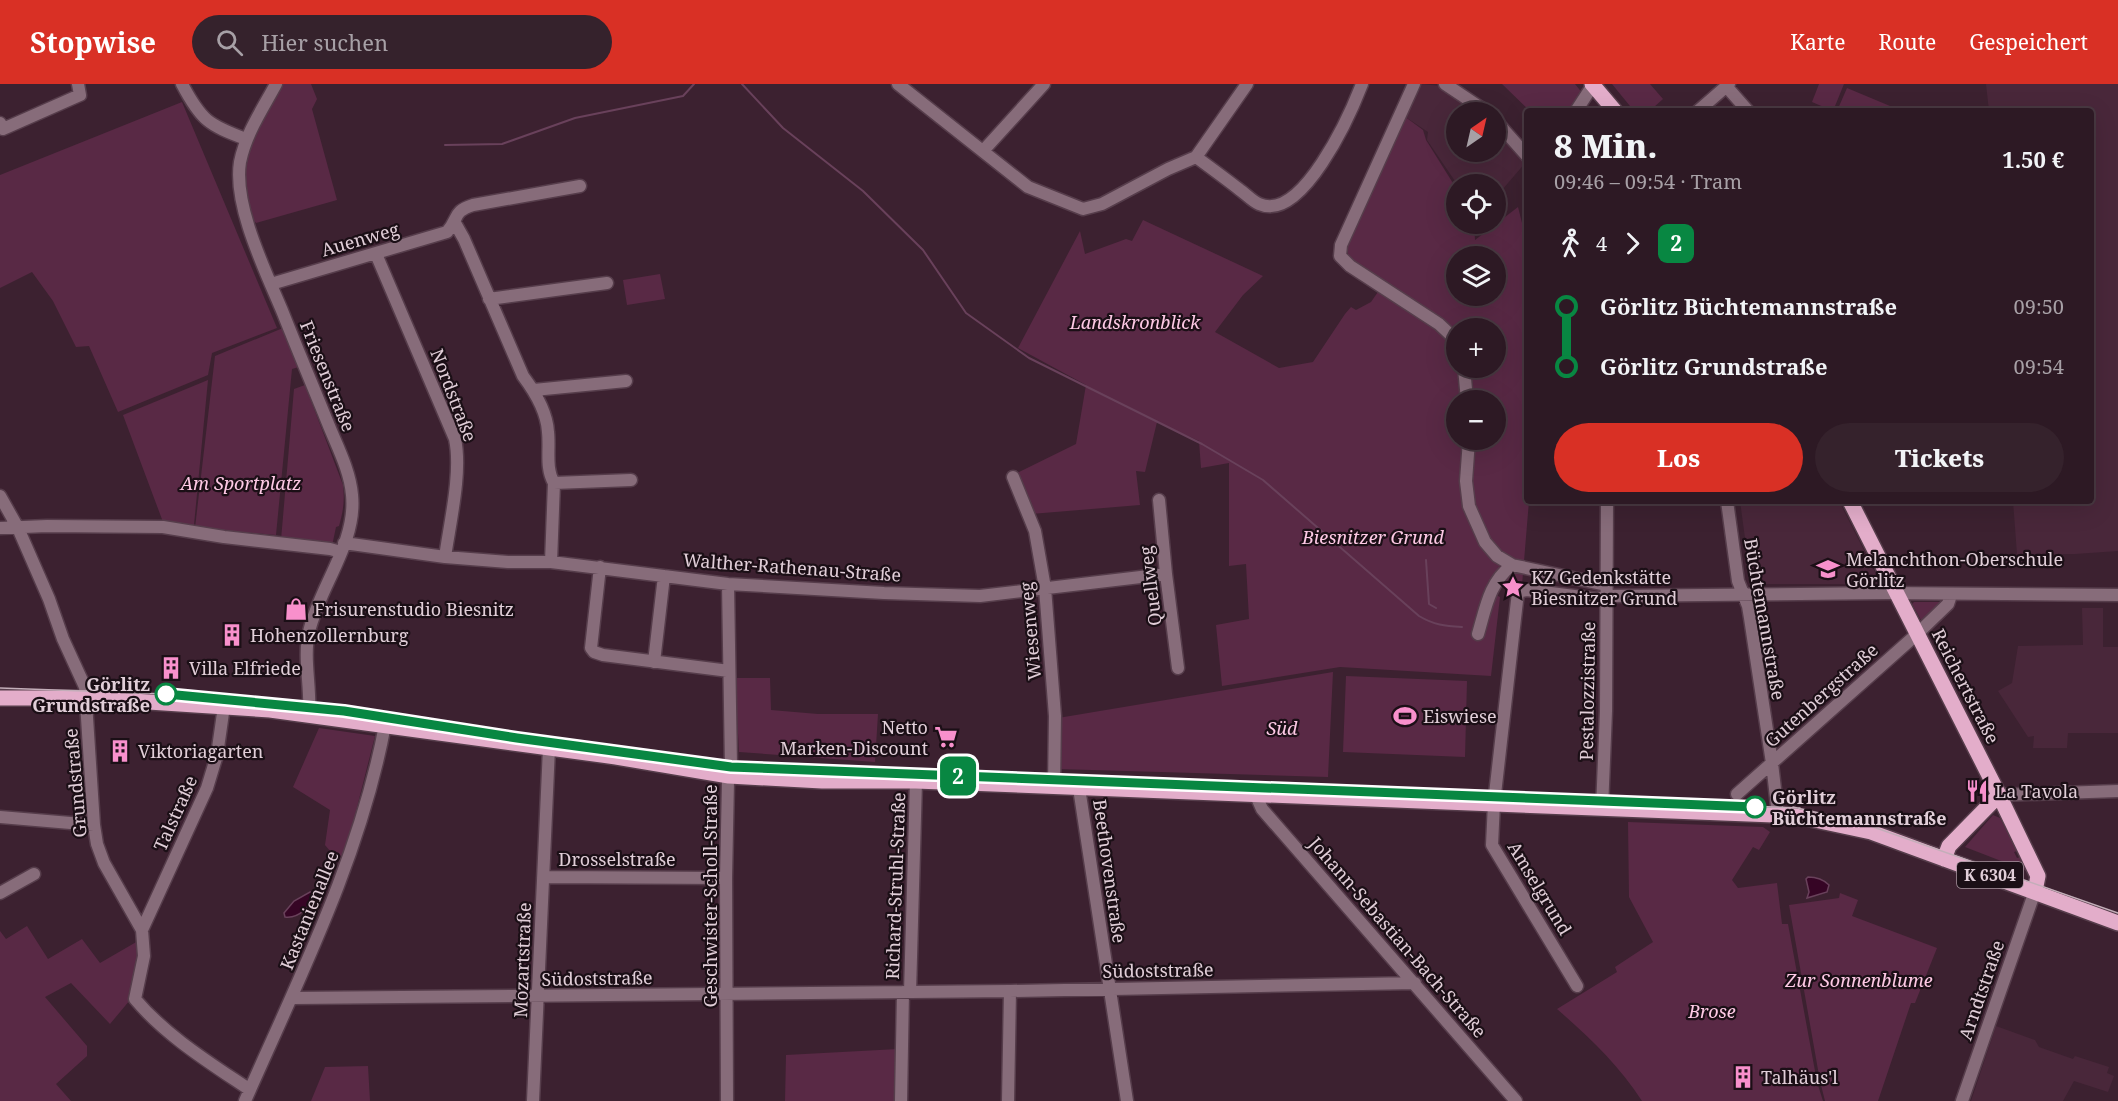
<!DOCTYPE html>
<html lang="de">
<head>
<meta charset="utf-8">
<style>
	body { margin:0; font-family:"Noto Serif",serif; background:#35222c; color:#f1f3f6; height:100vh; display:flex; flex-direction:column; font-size:22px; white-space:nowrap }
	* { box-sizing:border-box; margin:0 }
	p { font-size:20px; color:#a7a0a6 }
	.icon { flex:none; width:33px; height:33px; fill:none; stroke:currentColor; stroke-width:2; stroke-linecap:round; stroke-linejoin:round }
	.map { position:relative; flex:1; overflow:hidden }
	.details { position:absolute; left:1524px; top:24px; width:570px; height:396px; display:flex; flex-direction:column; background:#2d1924; border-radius:6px; box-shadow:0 6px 24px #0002,0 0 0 2px #483841 }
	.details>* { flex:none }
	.badge { padding:0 12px; border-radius:9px; font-size:21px; line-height:39px }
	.needle { width:39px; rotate:34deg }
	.buttons { position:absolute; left:1446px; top:18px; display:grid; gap:12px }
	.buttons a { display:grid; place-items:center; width:60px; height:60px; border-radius:50%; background:#2d1924; box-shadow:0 6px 24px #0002,0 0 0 2px #483841; font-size:30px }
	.map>.badge { position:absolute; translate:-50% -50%; box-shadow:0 0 0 3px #fff }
	.legs { display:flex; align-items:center; gap:9px; height:66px; padding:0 30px; font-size:20px }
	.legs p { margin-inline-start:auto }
	.headline { display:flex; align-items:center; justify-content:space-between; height:102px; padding:0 30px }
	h1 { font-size:33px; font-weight:800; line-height:45px }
	.button { display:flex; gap:12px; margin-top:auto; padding:12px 30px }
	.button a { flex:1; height:69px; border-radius:36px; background:#d93025; color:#fff; font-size:24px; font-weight:800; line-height:69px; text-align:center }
	.button a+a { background:#35222c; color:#f1f3f6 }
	ul { padding:0 30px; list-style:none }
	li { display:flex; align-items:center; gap:21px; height:60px; font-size:22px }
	li i { display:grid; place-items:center; width:9px; height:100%; margin:0 8px; background:currentColor }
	li i::after { content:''; width:15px; height:15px; margin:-8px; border:4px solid; border-radius:50%; background:#2d1924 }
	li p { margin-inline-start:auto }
	li:first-child i { background:linear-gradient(#0000 50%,currentColor 0) }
	li:last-child i { background:linear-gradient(currentColor 50%,#0000 0) }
	header { display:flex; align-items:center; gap:36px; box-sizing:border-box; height:84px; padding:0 30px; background:#d93025; color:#fff }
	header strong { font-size:28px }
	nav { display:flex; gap:33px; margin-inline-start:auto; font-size:21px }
	.search { width:420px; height:54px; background:#35222c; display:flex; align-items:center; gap:15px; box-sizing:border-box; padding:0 21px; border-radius:33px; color:#a7a0a6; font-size:22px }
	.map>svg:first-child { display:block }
	.built { fill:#49273a }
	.green { fill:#592945; fill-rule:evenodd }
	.water { fill:#360525; stroke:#69415b; stroke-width:1.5 }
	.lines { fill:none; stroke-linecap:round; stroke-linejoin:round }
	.stream { stroke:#69415b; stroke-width:2 }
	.minor-casing { stroke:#563d4b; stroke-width:15 }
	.major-casing { stroke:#563d4b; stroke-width:18 }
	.minor { stroke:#876c7a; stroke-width:12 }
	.major { stroke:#e3adca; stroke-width:15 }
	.tram { stroke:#c3aeb9; stroke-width:1.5 }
	.line-1-casing { stroke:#fff; stroke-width:14 }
	.line-1 { stroke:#088742; stroke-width:9 }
	.stop-1-dot { fill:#fff; stroke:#088742; stroke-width:3 }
	.labels { text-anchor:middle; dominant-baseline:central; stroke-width:4.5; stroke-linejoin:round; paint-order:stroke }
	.shield { fill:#1b0f16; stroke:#a6959e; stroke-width:1.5 }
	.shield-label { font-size:16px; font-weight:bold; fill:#e1ced8 }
	.street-label { font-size:18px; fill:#e1ced8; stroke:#1b0f16 }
	.park-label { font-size:18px; font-style:italic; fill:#fec9e5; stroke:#1b0f16 }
	.poi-label { font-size:18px; fill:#e1ced8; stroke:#1b0f16; text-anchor:start }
	.stop-label { font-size:18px; font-weight:bold; fill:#e1ced8; stroke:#1b0f16; text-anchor:end }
</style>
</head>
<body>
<header>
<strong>Stopwise</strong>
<div class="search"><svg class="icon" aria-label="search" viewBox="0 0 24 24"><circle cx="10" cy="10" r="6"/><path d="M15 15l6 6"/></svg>Hier suchen</div>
<nav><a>Karte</a><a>Route</a><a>Gespeichert</a></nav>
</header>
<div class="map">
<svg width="2118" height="1017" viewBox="0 0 2118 1017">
	<rect width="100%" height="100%" fill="#3c2130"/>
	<path class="built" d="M1421,0L1442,2L1479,28H1456V68H1496V43L1526,78L1496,113V100H1457L1427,56L1428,48L1404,32Z
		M1986,0H2118V467L2075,470H2017L2013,417H2091V27H1989Z
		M1740,417H1839L1877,492L1873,500H1759L1750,491Z
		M2082,524H2103V563H2118V649H2068L2067,664H2033L2034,652L2028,653L1998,607L2012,599L2018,562L2083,561Z
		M1996,942L2035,956L2039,963L2073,975L2075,972L2109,983L2107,989L2114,992L2108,1008L2074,997L2063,1017H1971Z"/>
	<path class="green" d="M282,0H311L317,15L312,25L337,116L256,139L251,133L243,94L246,73L253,49Z
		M1502,0H1575L1583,10L1572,27H1530Z
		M1612,0H1650L1663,15L1654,23L1657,27H1634Z
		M1819,0H1844L1833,27L1812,18Z
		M1847,4L1902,27H1837Z
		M182,18L277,244L212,269L208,291L118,328L89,262L76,263L53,217L32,188L0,204V91Z
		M1404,32L1423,46L1426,56L1456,104V140H1474L1475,156L1518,123L1526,155L1527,417H1529L1522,501L1494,496L1490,508L1500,513L1491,592L1340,583L1222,602L1216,541L1249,535L1246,480L1229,482V379L1201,384L1199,357L1157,338L1145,388L1136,387L1140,421L1031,430L1015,390L1076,360L1086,301L1018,264L1080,147L1085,170L1126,155L1132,157L1143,136L1263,192L1243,211L1215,248L1279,284L1313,278L1345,230L1351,223L1356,226L1371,218L1380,205L1456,256V284H1496V244H1456V249L1348,174V156ZM1456,172H1496V212H1456ZM1456,316H1496V356H1456Z
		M660,190L665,215L627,221L623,196Z
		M283,244L299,283L292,285L276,451L195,444L215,272Z
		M208,296L194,441L163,438L123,331Z
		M305,301L343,401C345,417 343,428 339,442L336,443L332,462L281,456L294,305Z
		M1914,518H1939L1940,519L1921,536L1912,520Z
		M1333,588L1328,693L1057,685L1058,634Z
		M1346,592L1467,597L1465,673L1343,668Z
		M735,594H770L771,626L818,630H878L875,678L739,668Z
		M319,644L375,652L346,767L341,772L330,767L325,761L330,726L293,703Z
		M1993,731L2000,734L2017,767L2014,768L2017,774L2020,773L2027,787L1965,763Z
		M1628,738L1763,743L1770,748L1759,766L1753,763L1732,796L1738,804L1777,799L1782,840H1788L1817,998L1823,1017H1642C1619,981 1589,953 1557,925L1617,888L1615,883L1653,858L1629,813Z
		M1840,809L1858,816L1852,832L1937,864L1915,919H1911L1878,1017H1825L1820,997L1789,821L1839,814Z
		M27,842L48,875L82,855L100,879L138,857L140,869L130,916L110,940L71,899L45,913L87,962V972L56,1000L71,1017H0V847L6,855Z
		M898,965L899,1017H785L786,971Z
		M368,982L370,1017H311L325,983Z"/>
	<path class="water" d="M1808,793C1817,793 1823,795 1829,801L1827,808L1807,814L1809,808L1806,795Z
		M310,808H314C314,821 298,835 285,833L284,829L294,817Z"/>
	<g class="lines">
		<path class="stream" d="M742,0L783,44L863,107L923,166L966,229L1029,274L1202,360L1263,396L1419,532C1434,541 1445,542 1462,543
			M445,61L502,60L575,34L683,12L694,0
			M1426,476L1429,520L1436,524"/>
		<g class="minor-casing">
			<path id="minor" d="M182,0C201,36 208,41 246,55
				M276,0C262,26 246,49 240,78C233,122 266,188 283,229C298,267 314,305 329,342C338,364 350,387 352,411C357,459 319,503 309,548C303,574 311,603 309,630
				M898,0L1028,103L1083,125L1102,120L1168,85L1196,73
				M1414,0L1341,161L1340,172L1350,182L1439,240L1456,256
				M1445,0L1487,28
				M1726,2L1748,27
				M1576,27L1593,1
				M1698,27L1729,0
				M1496,37L1527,72
				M0,39L3,45L80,11L78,0
				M983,67L1044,0
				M1196,73C1211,84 1226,95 1240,106C1246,110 1252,117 1259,120C1302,139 1350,31 1362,0
				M1196,73L1247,0
				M455,139L464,155L523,292C535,308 547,328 548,348C550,365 545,384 554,399
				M376,170L455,355C462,388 450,438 445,473
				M271,200L447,148C460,133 452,128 473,121L580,102
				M489,215L607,199
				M1464,284L1467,316
				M534,306L626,297
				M1469,356L1466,397L1469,422L1485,458L1497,472L1512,481L1606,501
				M1013,393L1035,447L1045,504L1055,632L1054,703
				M554,399L631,396
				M0,412L18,444L49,515L63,555L85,603L94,741L97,760L104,779L142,846L144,872L135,915C166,952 210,979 250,1006
				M1159,416L1166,490L1178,584
				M1727,417L1738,497L1748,522L1750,534L1772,679L1778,731
				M0,444L47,442L163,443L224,453L330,465L341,468
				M344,459L445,473L508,478H551L728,500L884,509L980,512L1166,490
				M551,478L554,399
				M600,483L591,564L594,568L603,571L729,587
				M1478,550C1486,523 1489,499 1512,481
				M654,578L664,492
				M1079,704L1127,1017
				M1737,710L1917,550L1948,520L1951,511
				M1258,711V716L1262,725L1516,1017
				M1999,711L2118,707
				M1602,725L1606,627L1607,417
				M0,733L94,741
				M543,793L726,794
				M0,809L34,790
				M142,846L207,704L217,671L224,622
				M1577,902L1492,761L1494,719L1518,508L1527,506L1598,515L1606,512L1887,509L2118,511
				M910,908L916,697
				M293,914L1010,907L1415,899
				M245,1017C299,894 360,774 385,641
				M533,1017L549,664
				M727,1017L726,794L728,697L731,683L728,500
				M901,1017L903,908
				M1008,1017L1010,907
				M1962,1017L2035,807"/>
		</g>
		<g class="major-casing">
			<path id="major" d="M1592,0L1615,27
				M1850,417L1999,711L2038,792L2035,807
				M0,614H87L270,626L616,673L729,692L822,697H916L1796,732L1871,748L2118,839
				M1944,775L1949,762L1999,711"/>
		</g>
		<use href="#minor" class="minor"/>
		<use href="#major" class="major"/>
		<path class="tram" d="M0,604L166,610L309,623L731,683L1800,724
			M1793,723L1862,739L2118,829"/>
	</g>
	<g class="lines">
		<g class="line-1-casing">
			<path id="line-1" d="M166,610L344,627L517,654L731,683L1755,723"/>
		</g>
		<use href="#line-1" class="line-1"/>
	</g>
	<defs>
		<g id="school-bare" transform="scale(1.8)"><path d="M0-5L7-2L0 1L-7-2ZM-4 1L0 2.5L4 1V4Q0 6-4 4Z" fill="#f890cc" stroke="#1b0f16" stroke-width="2.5" paint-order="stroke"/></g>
		<g id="sight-bare" transform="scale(1.8)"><path d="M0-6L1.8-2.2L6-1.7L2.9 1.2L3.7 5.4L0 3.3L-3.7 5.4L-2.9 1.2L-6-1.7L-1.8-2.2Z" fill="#f890cc" stroke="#1b0f16" stroke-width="2.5" paint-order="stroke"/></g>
		<g id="shop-bare" transform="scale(1.8)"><path d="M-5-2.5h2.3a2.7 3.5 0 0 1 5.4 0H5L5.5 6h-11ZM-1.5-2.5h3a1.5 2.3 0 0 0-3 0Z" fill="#f890cc" stroke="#1b0f16" stroke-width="2.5" paint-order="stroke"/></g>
		<g id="building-bare" transform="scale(1.8)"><path d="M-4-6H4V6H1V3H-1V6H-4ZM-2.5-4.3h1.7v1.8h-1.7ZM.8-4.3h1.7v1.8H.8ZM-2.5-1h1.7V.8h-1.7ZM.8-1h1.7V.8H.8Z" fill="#f890cc" stroke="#1b0f16" stroke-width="2.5" paint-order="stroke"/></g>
		<g id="stadium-bare" transform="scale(1.8)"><path d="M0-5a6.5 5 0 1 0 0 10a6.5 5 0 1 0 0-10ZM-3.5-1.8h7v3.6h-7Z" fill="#f890cc" stroke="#1b0f16" stroke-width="2.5" paint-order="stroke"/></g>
		<g id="supermarket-bare" transform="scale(1.8)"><path d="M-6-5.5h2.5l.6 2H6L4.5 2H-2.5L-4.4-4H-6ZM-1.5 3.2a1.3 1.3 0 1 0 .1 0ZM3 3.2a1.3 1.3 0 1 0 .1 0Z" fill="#f890cc" stroke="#1b0f16" stroke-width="2.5" paint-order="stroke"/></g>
		<g id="restaurant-bare" transform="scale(1.8)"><path d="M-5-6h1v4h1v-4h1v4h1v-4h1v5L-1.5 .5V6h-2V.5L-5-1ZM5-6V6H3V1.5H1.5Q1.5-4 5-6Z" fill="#f890cc" stroke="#1b0f16" stroke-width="2.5" paint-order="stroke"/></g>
	</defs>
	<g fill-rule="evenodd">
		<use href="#school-bare" x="1828" y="485"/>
		<use href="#sight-bare" x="1513" y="503"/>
		<use href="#shop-bare" x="296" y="525"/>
		<use href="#building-bare" x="232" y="551"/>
		<use href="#building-bare" x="171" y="584"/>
		<use href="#stadium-bare" x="1405" y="632"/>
		<use href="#supermarket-bare" x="946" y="653"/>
		<use href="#building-bare" x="120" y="667"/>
		<use href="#restaurant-bare" x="1977" y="707"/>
		<use href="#building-bare" x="1743" y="993"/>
	</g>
	<g class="stop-1-dot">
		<circle cx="166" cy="610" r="10"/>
		<circle cx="1755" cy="723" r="10"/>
	</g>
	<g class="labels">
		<rect class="shield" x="1957" y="778" width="66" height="26" rx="4.5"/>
		<g class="shield-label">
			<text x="1990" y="791">K 6304</text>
		</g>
		<g class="street-label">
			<text transform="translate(360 155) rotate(-16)">Auenweg</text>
			<text transform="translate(328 292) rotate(68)">Friesenstraße</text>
			<text transform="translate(454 311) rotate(69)">Nordstraße</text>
			<text transform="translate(792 483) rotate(4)">Walther-Rathenau-Straße</text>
			<text transform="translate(1150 502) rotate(-97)">Quellweg</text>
			<text transform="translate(1765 535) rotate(80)">Büchtemannstraße</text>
			<text transform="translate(1030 547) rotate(-95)">Wiesenweg</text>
			<text transform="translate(1966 602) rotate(63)">Reichertstraße</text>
			<text transform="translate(1587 607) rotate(-89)">Pestalozzistraße</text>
			<text transform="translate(1821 611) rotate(-42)">Gutenbergstraße</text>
			<text transform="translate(75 699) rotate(-95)">Grundstraße</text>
			<text transform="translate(175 729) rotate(-66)">Talstraße</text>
			<text x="617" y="775">Drosselstraße</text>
			<text transform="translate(1110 787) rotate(82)">Beethovenstraße</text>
			<text transform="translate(895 802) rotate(-88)">Richard-Struhl-Straße</text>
			<text transform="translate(1540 804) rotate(59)">Amselgrund</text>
			<text transform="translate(710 812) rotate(-90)">Geschwister-Scholl-Straße</text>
			<text transform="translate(309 826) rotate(-68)">Kastanienallee</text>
			<text transform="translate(1398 853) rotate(49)">Johann-Sebastian-Bach-Straße</text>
			<text transform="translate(522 876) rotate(-88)">Mozartstraße</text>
			<text transform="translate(1158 886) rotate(-1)">Südoststraße</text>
			<text transform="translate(597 894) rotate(-1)">Südoststraße</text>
			<text transform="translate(1981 906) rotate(-71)">Arndtstraße</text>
		</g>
		<g class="park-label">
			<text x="1135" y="238">Landskronblick</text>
			<text x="241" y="399">Am Sportplatz</text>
			<text x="1373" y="453">Biesnitzer Grund</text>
			<text x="1282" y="644">Süd</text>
			<text x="1859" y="896">Zur Sonnenblume</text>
			<text x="1712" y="927">Brose</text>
		</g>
		<g class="poi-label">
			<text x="1846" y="475">Melanchthon-Oberschule<tspan x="1846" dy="21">Görlitz</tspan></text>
			<text x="1531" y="493">KZ Gedenkstätte<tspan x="1531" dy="21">Biesnitzer Grund</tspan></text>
			<text x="314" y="525">Frisurenstudio Biesnitz</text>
			<text x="250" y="551">Hohenzollernburg</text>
			<text x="189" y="584">Villa Elfriede</text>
			<text x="1423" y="632">Eiswiese</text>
			<text x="928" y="643" text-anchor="end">Netto<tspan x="928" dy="21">Marken-Discount</tspan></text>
			<text x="138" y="667">Viktoriagarten</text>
			<text x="1995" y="707">La Tavola</text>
			<text x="1761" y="993">Talhäus'l</text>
		</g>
		<g class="stop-label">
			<text x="150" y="600">Görlitz<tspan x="150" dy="21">Grundstraße</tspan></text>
			<text x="1772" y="713" text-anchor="start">Görlitz<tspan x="1772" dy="21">Büchtemannstraße</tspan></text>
		</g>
	</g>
</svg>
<div class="buttons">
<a><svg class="needle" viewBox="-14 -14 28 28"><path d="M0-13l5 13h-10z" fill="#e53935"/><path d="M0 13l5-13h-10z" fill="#a7a0a6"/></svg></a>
<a><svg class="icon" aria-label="locate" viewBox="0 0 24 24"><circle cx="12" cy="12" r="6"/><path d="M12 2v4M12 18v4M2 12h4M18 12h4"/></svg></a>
<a><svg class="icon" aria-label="layers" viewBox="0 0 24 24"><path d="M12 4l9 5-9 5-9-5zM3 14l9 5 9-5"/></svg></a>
<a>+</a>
<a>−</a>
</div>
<b class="badge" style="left:958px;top:692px;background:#088742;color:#fff">2</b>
<section class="details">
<div class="headline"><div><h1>8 Min.</h1><p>09:46 – 09:54 · Tram</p></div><b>1.50 €</b></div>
<div class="legs"><svg class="icon" aria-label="walk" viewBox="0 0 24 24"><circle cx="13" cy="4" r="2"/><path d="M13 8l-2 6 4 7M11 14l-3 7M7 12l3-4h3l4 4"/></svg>4<svg class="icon" aria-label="forward" viewBox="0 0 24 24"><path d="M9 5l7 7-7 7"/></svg><b class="badge" style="background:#088742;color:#fff">2</b></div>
<ul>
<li><i style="color:#088742"></i><b>Görlitz Büchtemannstraße</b><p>09:50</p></li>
<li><i style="color:#088742"></i><b>Görlitz Grundstraße</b><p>09:54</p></li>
</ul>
<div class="button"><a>Los</a><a>Tickets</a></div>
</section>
</div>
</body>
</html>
